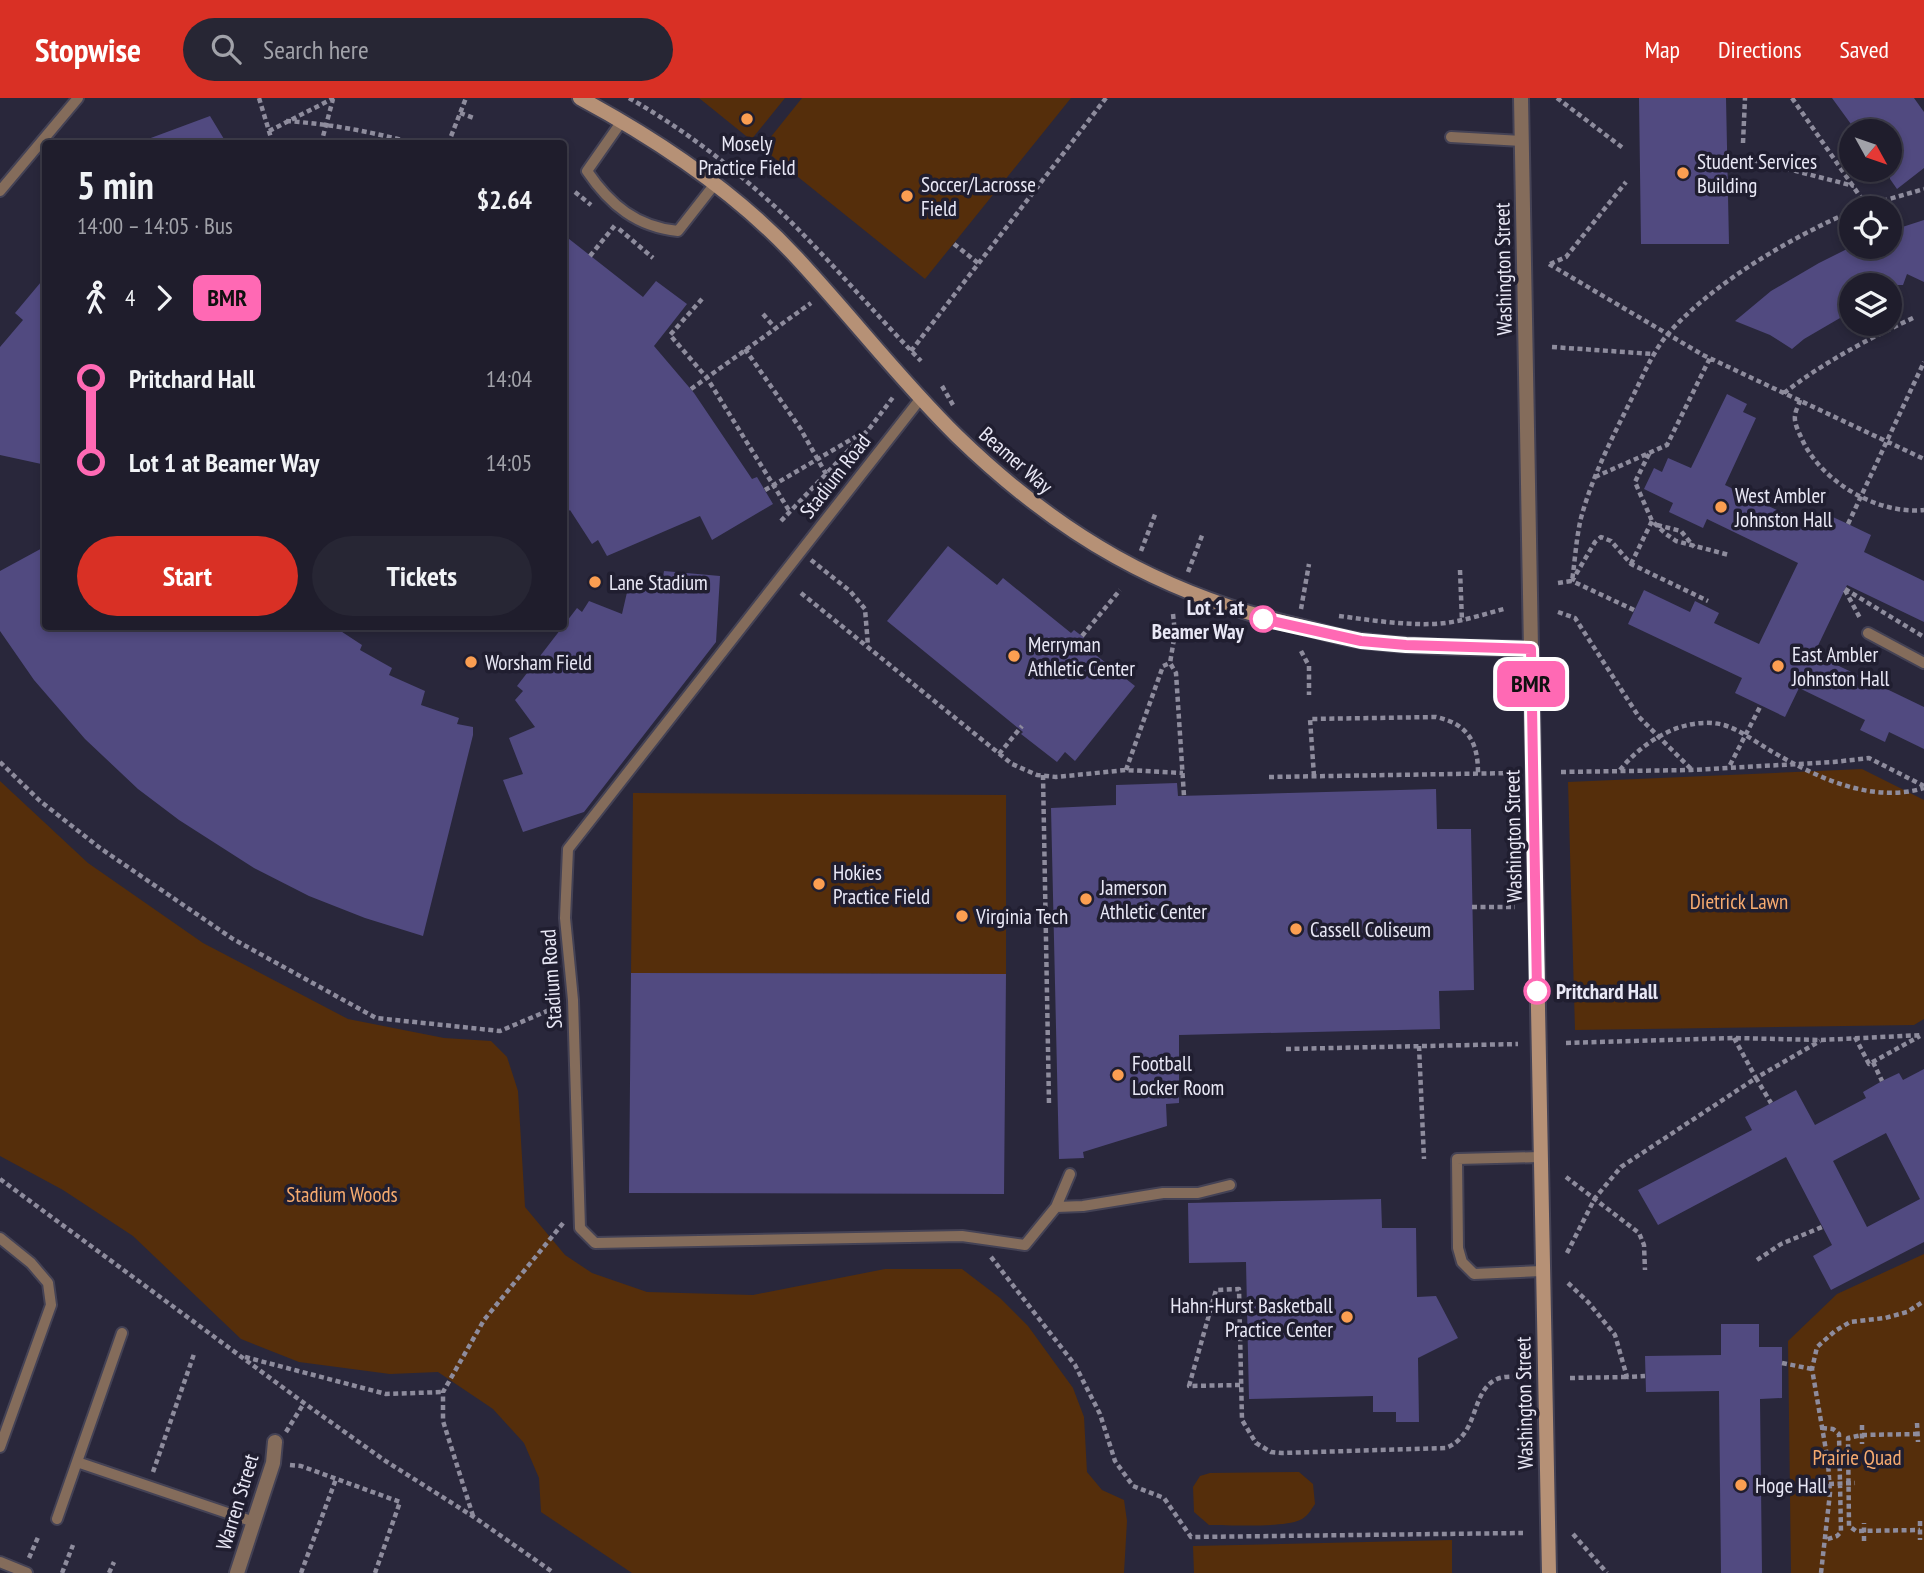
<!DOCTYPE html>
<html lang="en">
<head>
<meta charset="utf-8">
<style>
	body { margin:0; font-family:"PT Sans Narrow",sans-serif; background:#272634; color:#f1f3f6; height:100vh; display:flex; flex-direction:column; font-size:26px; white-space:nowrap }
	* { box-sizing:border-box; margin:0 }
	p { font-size:23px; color:#a1a2a9 }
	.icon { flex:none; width:38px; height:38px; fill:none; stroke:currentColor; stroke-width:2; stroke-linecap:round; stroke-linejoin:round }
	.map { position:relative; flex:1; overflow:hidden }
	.details { position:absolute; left:42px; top:42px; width:525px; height:490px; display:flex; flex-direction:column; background:#1f1d2c; border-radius:7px; box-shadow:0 4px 10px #0003,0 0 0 2px #3c3b48 }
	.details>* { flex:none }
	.badge { padding:0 14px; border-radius:10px; font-size:24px; line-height:46px }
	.needle { width:46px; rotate:130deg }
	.buttons { position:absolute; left:1839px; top:21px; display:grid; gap:14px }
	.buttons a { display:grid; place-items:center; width:63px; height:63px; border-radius:50%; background:#1f1d2c; box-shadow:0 4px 10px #0003,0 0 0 2px #3c3b48; font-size:35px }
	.map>.badge { position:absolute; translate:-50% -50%; box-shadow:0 0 0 4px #fff }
	.legs { display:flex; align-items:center; gap:10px; height:77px; padding:0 35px; font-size:23px }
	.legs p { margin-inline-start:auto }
	.summary { display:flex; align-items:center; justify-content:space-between; height:119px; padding:0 35px }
	h1 { font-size:38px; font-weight:700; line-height:52px }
	.primary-button { display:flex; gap:14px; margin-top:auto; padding:14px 35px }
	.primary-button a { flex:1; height:80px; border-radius:42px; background:#d93025; color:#fff; font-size:28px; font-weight:700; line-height:80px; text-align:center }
	.primary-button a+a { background:#272634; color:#f1f3f6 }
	ul { padding:0 35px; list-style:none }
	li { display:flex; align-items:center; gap:24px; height:84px; font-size:26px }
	li i { display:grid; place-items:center; width:10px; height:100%; margin:0 9px; background:currentColor }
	li i::after { content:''; width:18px; height:18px; margin:-9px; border:5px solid; border-radius:50%; background:#1f1d2c }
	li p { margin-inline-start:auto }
	li:first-child i { background:linear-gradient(#0000 50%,currentColor 0) }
	li:last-child i { background:linear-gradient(currentColor 50%,#0000 0) }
	header { display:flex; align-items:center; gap:42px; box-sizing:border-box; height:98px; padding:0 35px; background:#d93025; color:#fff }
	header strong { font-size:33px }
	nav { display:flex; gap:38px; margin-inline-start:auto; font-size:24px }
	.search { width:490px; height:63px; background:#272634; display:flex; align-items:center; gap:18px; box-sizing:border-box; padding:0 24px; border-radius:38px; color:#a1a2a9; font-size:26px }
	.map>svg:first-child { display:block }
	.green { fill:#552e0b }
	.building { fill:#514a80; fill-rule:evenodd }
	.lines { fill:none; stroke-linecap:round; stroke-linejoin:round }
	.service-casing { stroke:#444255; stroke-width:14 }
	.minor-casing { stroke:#444255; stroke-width:18 }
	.tertiary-casing { stroke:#444255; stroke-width:18 }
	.secondary-casing { stroke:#444255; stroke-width:18 }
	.path { stroke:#8e8c9d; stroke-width:4.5; stroke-dasharray:5 3.5; stroke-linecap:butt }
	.service { stroke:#846c5b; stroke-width:10 }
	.minor { stroke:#846c5b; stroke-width:14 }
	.tertiary { stroke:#846c5b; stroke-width:14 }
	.secondary { stroke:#b69176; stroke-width:14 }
	.line-1-casing { stroke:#fff; stroke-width:16 }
	.line-1 { stroke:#ff69b4; stroke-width:10 }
	.poi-dot { fill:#fb9e51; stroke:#201e30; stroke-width:2.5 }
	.stop-1-dot { fill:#fff; stroke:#ff69b4; stroke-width:3.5 }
	.labels { text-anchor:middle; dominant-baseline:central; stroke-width:7; stroke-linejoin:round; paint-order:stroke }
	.poi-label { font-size:21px; fill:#e9e8f6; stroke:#201e30; text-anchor:start }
	.street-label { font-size:21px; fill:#e9e8f6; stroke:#201e30 }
	.stop-label { font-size:21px; font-weight:bold; fill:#e9e8f6; stroke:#201e30; text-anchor:end }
	.park-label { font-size:21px; fill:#f7ab6f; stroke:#201e30 }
</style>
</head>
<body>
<header>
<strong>Stopwise</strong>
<div class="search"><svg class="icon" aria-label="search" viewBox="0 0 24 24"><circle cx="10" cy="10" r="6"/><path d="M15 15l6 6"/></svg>Search here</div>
<nav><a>Map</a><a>Directions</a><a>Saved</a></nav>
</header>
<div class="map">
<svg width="1924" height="1475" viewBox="0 0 1924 1475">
	<rect width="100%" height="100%" fill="#29273b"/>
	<path class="green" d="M699,0H785L751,42Z
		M802,0H1071L925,181L762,50Z
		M1862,671L1924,702V921L1914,927L1575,932L1568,684Z
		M0,683L88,765L203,845L348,921L444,940L491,943L507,959L518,993L525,1109L565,1157L592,1175L647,1194L753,1197L885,1171H962L1000,1200L1028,1228L1073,1290L1084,1319L1087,1374L1102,1392L1124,1402L1127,1423L1124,1475H632L541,1414L539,1380L524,1345L493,1311L438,1274L390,1276L299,1264L241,1241L133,1138L63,1092L0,1058Z
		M633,695L1006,697V876L631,875Z
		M1924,1156V1475H1791L1788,1243L1837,1196Z
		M1299,1374L1313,1386L1315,1406C1311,1412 1307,1419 1300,1422C1282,1430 1230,1427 1209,1427L1194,1414L1193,1389L1200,1378L1210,1375Z
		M1452,1442V1475H1194L1193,1448Z"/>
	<path class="building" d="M1639,0H1726L1729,146H1641Z
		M1832,0H1914L1924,14V70L1897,91L1890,81V33H1856Z
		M210,18L227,46H141L140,44Z
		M1924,122V184L1907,176L1903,187H1852V213L1804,241L1792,251L1770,237L1735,223L1771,193L1819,165L1851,149H1890V133Z
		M564,137L643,199L656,183L687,206L654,248L694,295L752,381L757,379L773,406L712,442L700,418L607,458L598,442L592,446L570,412L564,417Z
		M46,178V367L0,357V249L23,222L15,215Z
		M1727,296L1747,306L1743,314L1756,320L1725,387L1814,430L1822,414L1848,426L1871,437L1864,454L1924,483V524L1847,487L1814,556L1924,609V651L1889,634L1885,644L1860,632L1865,622L1799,590L1785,619L1735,595L1742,580L1628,526L1644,492L1690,514L1695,503L1719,515L1714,525L1759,546L1798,465L1707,421L1703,430L1669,414L1673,405L1644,391L1654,370L1662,374L1668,360L1691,370Z
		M46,448V528H333L362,547L360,552L392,570L389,577L425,593L421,607L459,620L457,626L473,629V637L423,838L365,820L309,798L254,770L179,722L138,691L85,641L34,582L0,533V473Z
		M948,448L997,487L1003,480L1071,535L1074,532L1091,545L1087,550L1135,588L1075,663L1065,654L1057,664L1021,636L1023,634L887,523Z
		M664,473L720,478L716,544L584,714L523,734L503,682L523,676L509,640L535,629L515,602L523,593L517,588L577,510L582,514L589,503L622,516L628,490L661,492Z
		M1177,685L1178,698L1436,691L1437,731H1471L1474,892L1439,893L1440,931L1179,937V1005L1166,1006L1167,1028L1083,1054L1084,1060L1059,1061L1051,710L1116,707V687Z
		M631,875L1006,876L1004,1096L629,1095Z
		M1924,971V1144L1831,1192L1813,1158L1832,1147L1786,1059L1658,1127L1638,1092L1752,1032L1745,1019L1796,992L1815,1027L1866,1000L1863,994L1882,983L1899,975L1903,982ZM1886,1035L1920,1101L1867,1129L1833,1063Z
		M1381,1101L1382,1130H1416L1417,1199L1436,1198L1458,1240L1418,1260L1419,1324H1396V1314H1373V1298L1249,1301L1246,1164L1189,1165L1188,1105Z
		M1721,1226H1759V1249H1782V1300L1760,1301L1762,1475H1721L1719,1293L1646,1294L1645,1258L1721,1257Z"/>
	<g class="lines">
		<g class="service-casing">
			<path id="service" d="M622,23L587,73C610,107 637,129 678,133L714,87
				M1451,39L1522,43
				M0,93L78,0
				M921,300L568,751L565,820L573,902L580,1130L595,1145L962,1138L1025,1147L1056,1109L1070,1076
				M1868,535L1924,565
				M1540,1059L1457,1061L1458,1150L1462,1164L1474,1176L1542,1173
				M1056,1109L1083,1108L1163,1095H1198L1230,1087
				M0,1140L31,1165L48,1185L51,1207L0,1349
				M77,1364L254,1424
				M57,1421L122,1235
				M0,1464L27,1475"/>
		</g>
		<g class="minor-casing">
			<path id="minor" d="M237,1475L273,1365L275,1344"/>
		</g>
		<g class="tertiary-casing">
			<path id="tertiary" d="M1521,0L1531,551"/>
		</g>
		<g class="secondary-casing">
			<path id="secondary" d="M580,0C658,42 736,94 796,159C851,218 900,282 957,338C1059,437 1164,498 1303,529C1324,534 1344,541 1365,543C1420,550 1475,549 1531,551L1549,1475"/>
		</g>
		<path class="path" d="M259,0L272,43
			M629,0C687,33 742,76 790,123C835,168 876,217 921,263
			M1557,0L1623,50
			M1792,0L1866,107
			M460,15L474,20
			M286,23C331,26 373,34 417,46
			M269,33L334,0
			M1743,45L1745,0
			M321,46L333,1
			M448,46L466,0
			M1753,62L1854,88
			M575,94L591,107
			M1858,110L1924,91
			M619,131L653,160
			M954,146L978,165
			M590,158L616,126
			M1549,166L1703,257L1924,361
			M1550,166L1566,159L1626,84
			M702,201L670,237L707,280L790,414
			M763,216L775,230
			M1552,249L1653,256
			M745,251L800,330L826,376
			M911,253L1106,0
			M942,288L953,307
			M691,291L811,205
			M1784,295C1824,264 1868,241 1913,220
			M1800,302C1799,307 1795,313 1795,318C1794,324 1798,333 1801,339C1819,382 1876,417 1924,412
			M1649,356L1635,384L1652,423L1666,436L1676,443L1729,457
			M1595,379L1667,347L1710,260
			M765,392L862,335
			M781,423L869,331L894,298
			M1848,426L1924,264
			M1657,427L1681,433L1694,449
			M1141,453L1156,414
			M811,462L850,493L865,511L868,548
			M1631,466L1652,423
			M1460,472L1462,523
			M1188,474L1203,435
			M1558,485L1572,483C1575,463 1576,441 1581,420C1592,379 1612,340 1631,302C1642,280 1651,257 1667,237C1711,186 1790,140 1852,113
			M1845,491L1924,539
			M1845,492L1861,522
			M801,495L1012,666L1037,677L1056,679L1126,672L1183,675
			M1301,511L1309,466
			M1634,512L1572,483L1595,444L1601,439L1611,443L1631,466L1708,503
			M1558,514L1575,520L1639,619L1691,671
			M1173,516L1175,535L1170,565L1176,575L1184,698
			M1339,518C1370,522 1402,527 1433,526C1458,525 1481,517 1504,511
			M1082,538L1120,492
			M1301,553L1309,568V597
			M999,656L1022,628
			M0,664L40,703L100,750L233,841L376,920L500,933L559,908
			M1730,667L1761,607
			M1126,672L1163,568L1170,565
			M1620,672C1643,643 1685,617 1724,627C1740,632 1756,644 1771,653C1816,679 1871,706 1924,690
			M1561,674L1691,672L1834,664L1869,660L1924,688
			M1043,677L1049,1006
			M1314,678L1310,621L1436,619C1468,626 1478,644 1478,675
			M1269,679L1513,675
			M1472,809H1515
			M1855,939L1869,966L1920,938
			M1734,940L1756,980L1820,943
			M1566,945L1734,940L1821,942L1922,937
			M1419,948L1424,1061
			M1286,951L1518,946
			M1873,964L1882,983
			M1566,1079L1639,1135L1644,1147L1645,1172
			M0,1081L304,1305L384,1362L474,1419L554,1475
			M1567,1155L1595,1100L1621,1069L1756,980L1771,1005
			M991,1159L1075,1267L1100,1316L1115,1363L1133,1388L1164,1400L1191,1439L1523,1435
			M1757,1162L1781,1146L1822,1129
			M1568,1185L1588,1204L1615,1237L1627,1279L1645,1278
			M245,1259L386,1296L443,1294
			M1782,1265L1812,1271
			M1570,1280L1627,1279
			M1240,1287L1189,1288L1216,1192L1239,1191L1242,1322L1256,1345L1271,1354L1282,1355L1446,1350C1480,1336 1470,1293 1497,1281C1504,1278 1512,1279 1519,1278
			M1917,1325L1918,1344
			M1862,1327V1346
			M1822,1330L1833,1331L1839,1336L1841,1434L1837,1438L1825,1442
			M286,1334L304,1305
			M1918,1336L1862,1337L1848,1340L1849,1428L1856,1433L1920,1432
			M290,1367L301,1368L400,1404L375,1475
			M153,1374L194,1256
			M1829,1386L1855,1385
			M473,1418L443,1323V1294L484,1222L564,1124
			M1920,1423V1442
			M1573,1436L1607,1475
			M1864,1443V1425
			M29,1460L39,1437
			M62,1475L73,1447
			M109,1475L114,1464
			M301,1475L336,1381
			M1821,1475L1830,1395L1828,1364L1812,1271L1817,1249L1835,1233L1850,1224L1885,1220L1907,1214L1924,1203"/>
		<use href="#service" class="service"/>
		<use href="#minor" class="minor"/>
		<use href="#tertiary" class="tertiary"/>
		<use href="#secondary" class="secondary"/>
	</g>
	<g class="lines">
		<g class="line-1-casing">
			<path id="line-1" d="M1263,521L1361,543L1406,547L1531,551L1537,893"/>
		</g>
		<use href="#line-1" class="line-1"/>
	</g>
	<g class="poi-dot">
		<circle cx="747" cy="21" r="7"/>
		<circle cx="1683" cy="75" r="7"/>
		<circle cx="907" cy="98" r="7"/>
		<circle cx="1721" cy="409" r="7"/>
		<circle cx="595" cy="484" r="7"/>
		<circle cx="1014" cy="558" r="7"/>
		<circle cx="471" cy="564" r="7"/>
		<circle cx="1778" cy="568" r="7"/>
		<circle cx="819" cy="786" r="7"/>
		<circle cx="1086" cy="801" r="7"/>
		<circle cx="962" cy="818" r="7"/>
		<circle cx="1296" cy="831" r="7"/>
		<circle cx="1118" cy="977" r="7"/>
		<circle cx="1347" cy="1219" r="7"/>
		<circle cx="1741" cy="1387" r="7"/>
	</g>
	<g class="stop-1-dot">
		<circle cx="1263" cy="521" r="12"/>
		<circle cx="1537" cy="893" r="12"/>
	</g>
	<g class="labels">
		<g class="poi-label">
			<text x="747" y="45" text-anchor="middle">Mosely<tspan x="747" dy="24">Practice Field</tspan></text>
			<text x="1697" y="63">Student Services<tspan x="1697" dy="24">Building</tspan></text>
			<text x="921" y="86">Soccer/Lacrosse<tspan x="921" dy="24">Field</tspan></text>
			<text x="1735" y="397">West Ambler<tspan x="1735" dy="24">Johnston Hall</tspan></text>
			<text x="609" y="484">Lane Stadium</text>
			<text x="1028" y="546">Merryman<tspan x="1028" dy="24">Athletic Center</tspan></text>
			<text x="1792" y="556">East Ambler<tspan x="1792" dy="24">Johnston Hall</tspan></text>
			<text x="485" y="564">Worsham Field</text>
			<text x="833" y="774">Hokies<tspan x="833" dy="24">Practice Field</tspan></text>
			<text x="1100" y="789">Jamerson<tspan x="1100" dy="24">Athletic Center</tspan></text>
			<text x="976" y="818">Virginia Tech</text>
			<text x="1310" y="831">Cassell Coliseum</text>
			<text x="1132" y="965">Football<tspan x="1132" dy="24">Locker Room</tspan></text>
			<text x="1333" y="1207" text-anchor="end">Hahn-Hurst Basketball<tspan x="1333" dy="24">Practice Center</tspan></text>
			<text x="1755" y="1387">Hoge Hall</text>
		</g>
		<g class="street-label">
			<text transform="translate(1503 171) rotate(-91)">Washington Street</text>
			<text transform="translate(1016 362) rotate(41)">Beamer Way</text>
			<text transform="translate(835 378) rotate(-52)">Stadium Road</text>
			<text transform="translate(1513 738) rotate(-91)">Washington Street</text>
			<text transform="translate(551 881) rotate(-94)">Stadium Road</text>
			<text transform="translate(1524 1305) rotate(-91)">Washington Street</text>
			<text transform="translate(237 1404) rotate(-73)">Warren Street</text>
		</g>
		<g class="stop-label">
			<text x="1244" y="509">Lot 1 at<tspan x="1244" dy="24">Beamer Way</tspan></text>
			<text x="1556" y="893" text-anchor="start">Pritchard Hall</text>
		</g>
		<g class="park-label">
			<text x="1739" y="803">Dietrick Lawn</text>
			<text x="342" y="1096">Stadium Woods</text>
			<text x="1857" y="1359">Prairie Quad</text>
		</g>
	</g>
</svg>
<div class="buttons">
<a><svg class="needle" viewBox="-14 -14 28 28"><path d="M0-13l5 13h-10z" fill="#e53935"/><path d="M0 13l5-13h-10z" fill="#a1a2a9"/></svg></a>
<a><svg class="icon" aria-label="locate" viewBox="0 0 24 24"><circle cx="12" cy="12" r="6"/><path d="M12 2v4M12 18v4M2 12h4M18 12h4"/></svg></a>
<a><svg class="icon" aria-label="layers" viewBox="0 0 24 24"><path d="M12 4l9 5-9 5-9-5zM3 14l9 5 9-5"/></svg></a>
</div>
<b class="badge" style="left:1531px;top:586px;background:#ff69b4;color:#111">BMR</b>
<section class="details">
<div class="summary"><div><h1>5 min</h1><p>14:00 – 14:05 · Bus</p></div><b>$2.64</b></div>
<div class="legs"><svg class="icon" aria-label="walk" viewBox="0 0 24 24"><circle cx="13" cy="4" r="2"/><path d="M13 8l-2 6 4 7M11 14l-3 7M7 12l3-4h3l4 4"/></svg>4<svg class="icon" aria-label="forward" viewBox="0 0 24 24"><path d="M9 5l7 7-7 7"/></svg><b class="badge" style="background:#ff69b4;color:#111">BMR</b></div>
<ul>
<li><i style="color:#ff69b4"></i><b>Pritchard Hall</b><p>14:04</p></li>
<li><i style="color:#ff69b4"></i><b>Lot 1 at Beamer Way</b><p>14:05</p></li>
</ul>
<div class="primary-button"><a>Start</a><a>Tickets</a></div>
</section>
</div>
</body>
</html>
